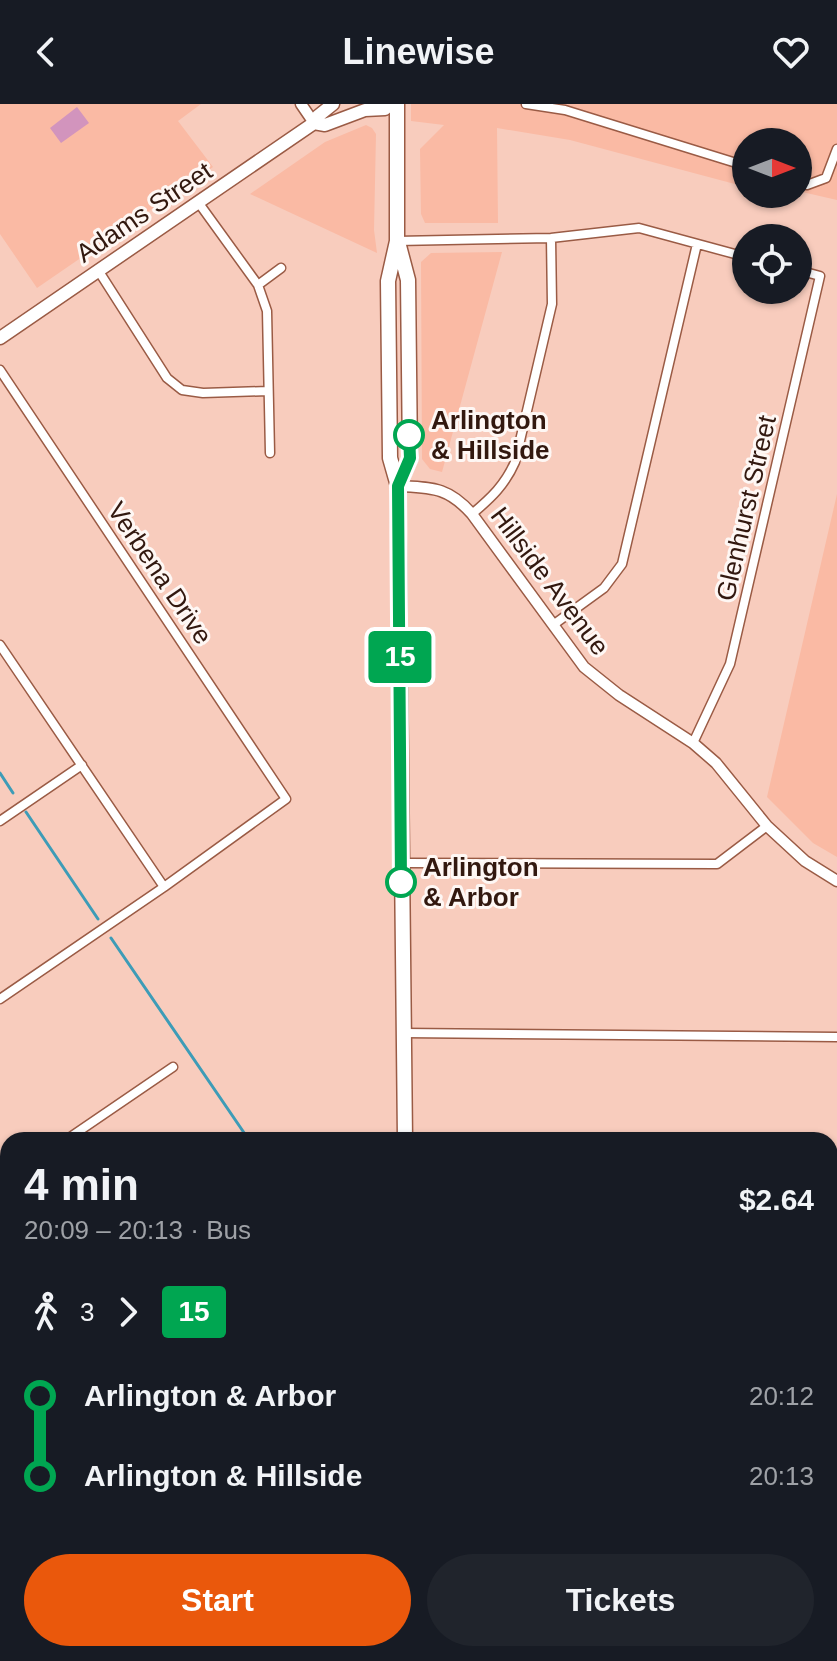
<!DOCTYPE html>
<html lang="en">
<head>
<meta charset="utf-8">
<style>
	body { margin:0; font-family:Helvetica,sans-serif; background:#20242c; color:#f1f3f6; height:100vh; display:flex; flex-direction:column; font-size:30px; white-space:nowrap }
	* { box-sizing:border-box; margin:0 }
	p { font-size:26px; color:#9ea1a6 }
	.icon { flex:none; width:44px; height:44px; fill:none; stroke:currentColor; stroke-width:2; stroke-linecap:round; stroke-linejoin:round }
	.map { position:relative; flex:1; overflow:hidden }
	.details { position:absolute; left:0px; top:1028px; width:838px; height:530px; display:flex; flex-direction:column; background:#171b24; border-radius:24px 24px 0 0; box-shadow:0 2px 6px #0004 }
	.details>* { flex:none }
	.badge { padding:0 16px; border-radius:6px; font-size:28px; line-height:52px }
	.needle { width:52px; rotate:90deg }
	.controls { position:absolute; left:732px; top:24px; display:grid; gap:16px }
	.controls a { display:grid; place-items:center; width:80px; height:80px; border-radius:50%; background:#171b24; box-shadow:0 2px 6px #0004; font-size:40px }
	.map>.badge { position:absolute; translate:-50% -50%; box-shadow:0 0 0 4px #fff }
	.legs { display:flex; align-items:center; gap:12px; height:88px; padding:0 24px; font-size:26px }
	.legs p { margin-inline-start:auto }
	.summary { display:flex; align-items:center; justify-content:space-between; height:136px; padding:0 24px }
	h1 { font-size:44px; font-weight:800; line-height:60px }
	.button { display:flex; gap:16px; margin-top:auto; padding:16px 24px }
	.button a { flex:1; height:92px; border-radius:48px; background:#ea580c; color:#fff; font-size:32px; font-weight:800; line-height:92px; text-align:center }
	.button a+a { background:#20242c; color:#f1f3f6 }
	ul { padding:0 24px; list-style:none }
	li { display:flex; align-items:center; gap:28px; height:80px; font-size:30px }
	li i { display:grid; place-items:center; width:12px; height:100%; margin:0 10px; background:currentColor }
	li i::after { content:''; width:20px; height:20px; margin:-10px; border:6px solid; border-radius:50%; background:#171b24 }
	li p { margin-inline-start:auto }
	li:first-child i { background:linear-gradient(#0000 50%,currentColor 0) }
	li:last-child i { background:linear-gradient(currentColor 50%,#0000 0) }
	header { display:flex; justify-content:space-between; align-items:center; height:104px; padding:0 24px; background:#171b24; font-size:36px; font-weight:800 }
	.map>svg:first-child { display:block }
	.built { fill:#fabaa4 }
	.grass { fill:#d294bd }
	.lines { fill:none; stroke-linecap:round; stroke-linejoin:round }
	.stream { stroke:#3d9cb7; stroke-width:3 }
	.minor-casing { stroke:#9a5b45; stroke-width:11 }
	.tertiary-casing { stroke:#9a5b45; stroke-width:13 }
	.secondary-casing { stroke:#9a5b45; stroke-width:15 }
	.primary-casing { stroke:#9a5b45; stroke-width:17 }
	.minor { stroke:#fff; stroke-width:8 }
	.tertiary { stroke:#fff; stroke-width:10 }
	.secondary { stroke:#fff; stroke-width:12 }
	.primary { stroke:#fff; stroke-width:14 }
	.line-1-casing { stroke:#fff; stroke-width:18 }
	.line-1 { stroke:#00a651; stroke-width:12 }
	.stop-1-dot { fill:#fff; stroke:#00a651; stroke-width:4 }
	.labels { text-anchor:middle; dominant-baseline:central; stroke-width:6; stroke-linejoin:round; paint-order:stroke }
	.street-label { font-size:26px; fill:#32180f; stroke:#fef7f4 }
	.stop-label { font-size:26px; font-weight:bold; fill:#32180f; stroke:#fef7f4; text-anchor:start }
</style>
</head>
<body>
<header><svg class="icon" aria-label="back" viewBox="0 0 24 24"><path d="M15 5l-7 7 7 7"/></svg>Linewise<svg class="icon" aria-label="heart" viewBox="0 0 24 24"><path d="M12 20l-8-8c-3-5 5-10 8-4 3-6 11-1 8 4z"/></svg></header>
<div class="map">
<svg width="837" height="1557" viewBox="0 0 837 1557">
	<rect width="100%" height="100%" fill="#f8ccbd"/>
	<path class="built" d="M0,0H201L178,17L213,63L37,184L0,130Z
		M411,0H837V96L798,87V38H746V83L570,36L497,24L498,119H425L421,110L420,45L444,21L411,17Z
		M366,21L372,24L376,30L374,126L377,149L250,90L325,38Z
		M502,148L442,368L430,365L422,355L421,158L431,149Z
		M837,390V753L813,739L767,693Z"/>
	<path class="grass" d="M77,3L89,19L61,39L50,24Z"/>
	<g class="lines">
		<path class="stream" d="M0,669L13,689
			M26,708L98,815
			M111,834L249,1036
			M714,1550V1557"/>
		<g class="minor-casing">
			<path id="minor" d="M526,0L565,6L746,62
				M798,78L807,81L826,74L837,45
				M198,98L258,181L267,207L270,349
				M397,137L551,134L639,124L746,153
				M98,166L167,274L182,286L203,289L268,287
				M258,181L281,164
				M0,266L286,695L164,783L0,895
				M472,410C491,394 505,381 515,358L552,200L551,134
				M553,521L604,484L622,460L697,140
				M0,541L164,783
				M693,639L730,560L820,172L798,166
				M0,717L82,661
				M401,759L717,760L767,722
				M403,929L837,933
				M66,1036L173,963
				M830,1063H837
				M0,1081L8,1075
				M830,1183H837
				M0,1265L8,1259
				M830,1430H837
				M0,1432L8,1427
				M830,1548L837,1547
				M46,1557L56,1550"/>
		</g>
		<g class="tertiary-casing">
			<path id="tertiary" d="M301,0L314,19
				M398,382C433,384 448,383 472,410L584,563L619,591L693,639L716,659L767,722L805,757L837,777
				M830,1304H837
				M277,1557L288,1550"/>
		</g>
		<g class="secondary-casing">
			<path id="secondary" d="M314,19L325,21L365,6L385,5L390,0
				M0,234L314,19L318,12L333,0"/>
		</g>
		<g class="primary-casing">
			<path id="primary" d="M397,0V137L388,177L390,354L398,382L405,1036
				M398,138L408,176L410,354L398,382
				M404,1550V1557
				M421,1550V1557"/>
		</g>
		<use href="#minor" class="minor"/>
		<use href="#tertiary" class="tertiary"/>
		<use href="#secondary" class="secondary"/>
		<use href="#primary" class="primary"/>
	</g>
	<g class="lines">
		<g class="line-1-casing">
			<path id="line-1" d="M401,778L398,382L410,354L409,331"/>
		</g>
		<use href="#line-1" class="line-1"/>
	</g>
	<g class="stop-1-dot">
		<circle cx="409" cy="331" r="14"/>
		<circle cx="401" cy="778" r="14"/>
	</g>
	<g class="labels">
		<g class="street-label">
			<text transform="translate(144 108) rotate(-34)">Adams Street</text>
			<text transform="translate(746 404) rotate(-77)">Glenhurst Street</text>
			<text transform="translate(160 469) rotate(56)">Verbena Drive</text>
			<text transform="translate(550 477) rotate(53)">Hillside Avenue</text>
		</g>
		<g class="stop-label">
			<text x="431" y="316">Arlington<tspan x="431" dy="30">&amp; Hillside</tspan></text>
			<text x="423" y="763">Arlington<tspan x="423" dy="30">&amp; Arbor</tspan></text>
		</g>
	</g>
</svg>
<div class="controls">
<a><svg class="needle" viewBox="-14 -14 28 28"><path d="M0-13l5 13h-10z" fill="#e53935"/><path d="M0 13l5-13h-10z" fill="#9ea1a6"/></svg></a>
<a><svg class="icon" aria-label="locate" viewBox="0 0 24 24"><circle cx="12" cy="12" r="6"/><path d="M12 2v4M12 18v4M2 12h4M18 12h4"/></svg></a>
</div>
<b class="badge" style="left:400px;top:553px;background:#00a651;color:#fff">15</b>
<section class="details">
<div class="summary"><div><h1>4 min</h1><p>20:09 – 20:13 · Bus</p></div><b>$2.64</b></div>
<div class="legs"><svg class="icon" aria-label="walk" viewBox="0 0 24 24"><circle cx="13" cy="4" r="2"/><path d="M13 8l-2 6 4 7M11 14l-3 7M7 12l3-4h3l4 4"/></svg>3<svg class="icon" aria-label="forward" viewBox="0 0 24 24"><path d="M9 5l7 7-7 7"/></svg><b class="badge" style="background:#00a651;color:#fff">15</b></div>
<ul>
<li><i style="color:#00a651"></i><b>Arlington &amp; Arbor</b><p>20:12</p></li>
<li><i style="color:#00a651"></i><b>Arlington &amp; Hillside</b><p>20:13</p></li>
</ul>
<div class="button"><a>Start</a><a>Tickets</a></div>
</section>
</div>
</body>
</html>
